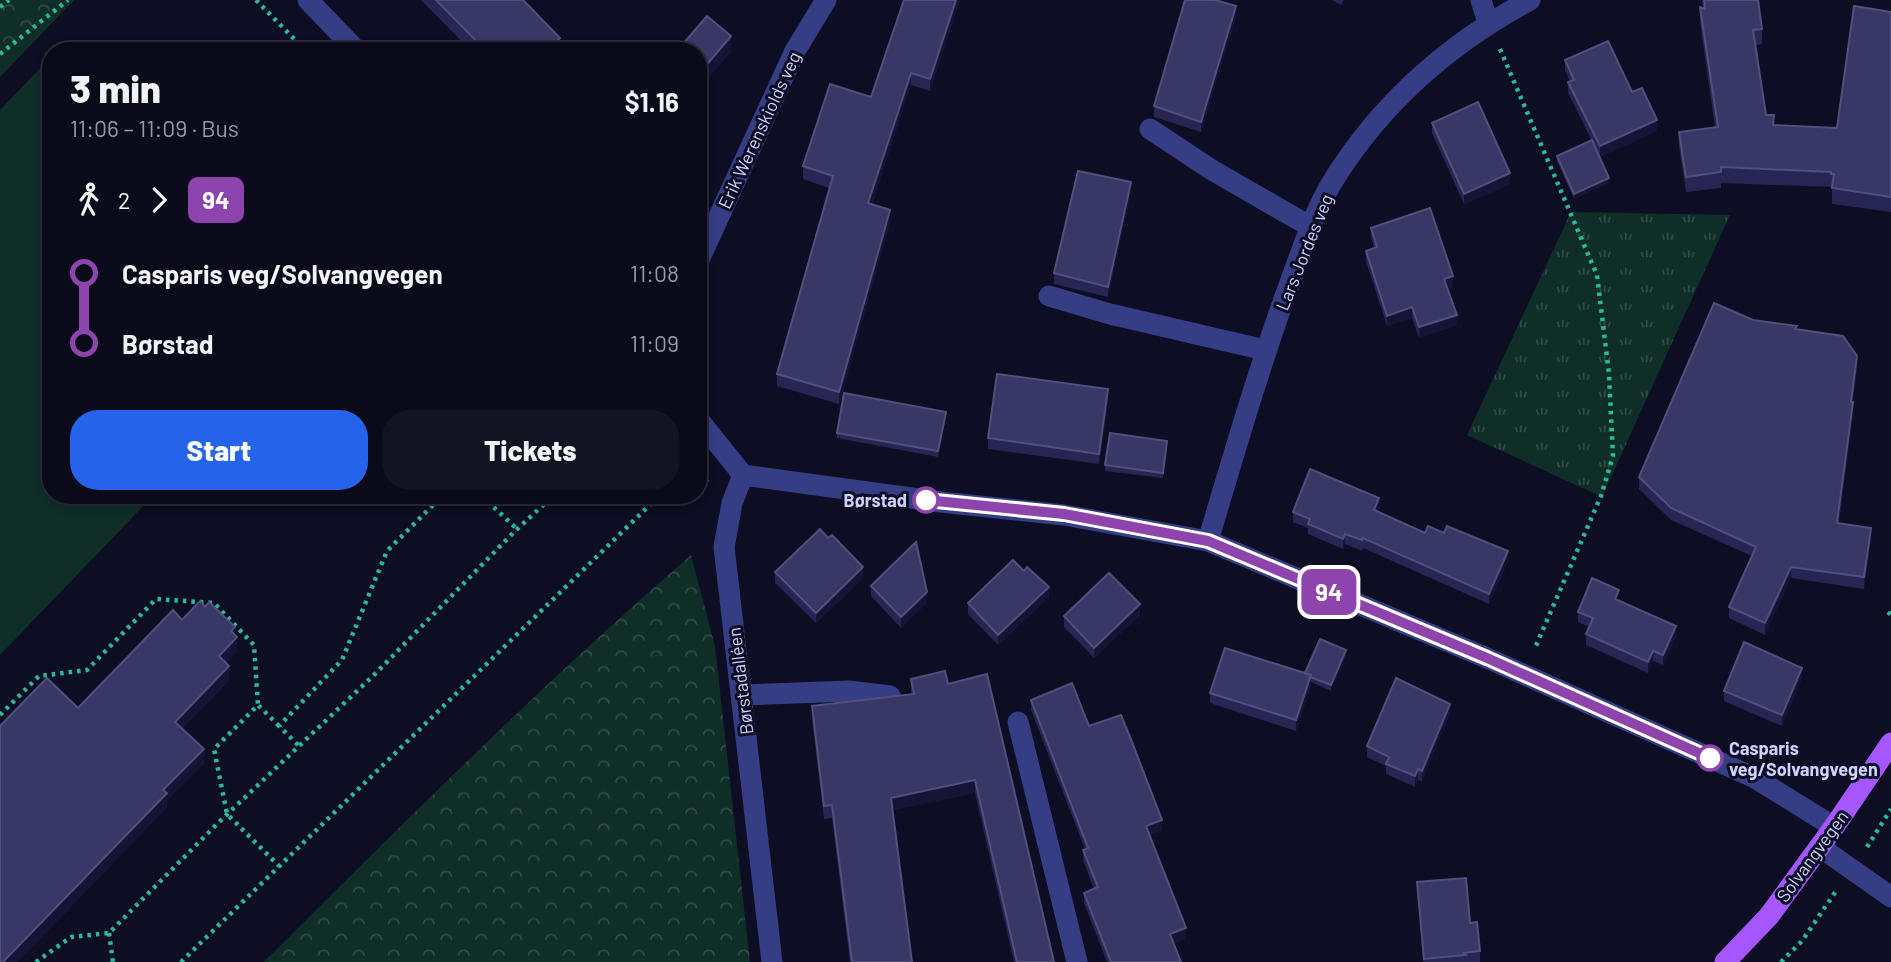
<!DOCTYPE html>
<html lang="en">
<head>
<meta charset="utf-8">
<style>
	body { margin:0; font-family:Barlow,sans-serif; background:#131323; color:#f1f3f6; height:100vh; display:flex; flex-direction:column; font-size:26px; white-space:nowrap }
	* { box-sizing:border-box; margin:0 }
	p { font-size:23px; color:#999aa2 }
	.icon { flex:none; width:38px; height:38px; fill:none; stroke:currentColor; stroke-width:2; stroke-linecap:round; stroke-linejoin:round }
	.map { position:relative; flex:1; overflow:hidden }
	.panel { position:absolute; left:42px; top:42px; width:665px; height:462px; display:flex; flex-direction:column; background:#0a0a1a; border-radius:28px; box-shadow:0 4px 10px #0003,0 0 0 2px #2a2b39 }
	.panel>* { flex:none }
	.badge { padding:0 14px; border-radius:10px; font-size:24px; line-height:46px }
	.map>.badge { position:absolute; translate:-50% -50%; box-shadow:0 0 0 4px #fff }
	.legs { display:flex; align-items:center; gap:10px; height:77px; padding:0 28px; font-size:23px }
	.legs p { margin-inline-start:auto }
	.overview { display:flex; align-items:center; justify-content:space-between; height:119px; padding:0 28px }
	h1 { font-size:38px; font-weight:800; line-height:52px }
	.primary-button { display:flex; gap:14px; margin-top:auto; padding:14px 28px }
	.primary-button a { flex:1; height:80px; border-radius:28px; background:#2563eb; color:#fff; font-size:28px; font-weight:800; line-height:80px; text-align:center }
	.primary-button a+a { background:#131323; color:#f1f3f6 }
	ul { padding:0 28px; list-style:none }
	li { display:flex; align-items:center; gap:24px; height:70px; font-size:26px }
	li i { display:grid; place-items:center; width:10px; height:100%; margin:0 9px; background:currentColor }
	li i::after { content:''; width:18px; height:18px; margin:-9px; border:5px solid; border-radius:50%; background:#0a0a1a }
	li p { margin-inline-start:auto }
	li:first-child i { background:linear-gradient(#0000 50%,currentColor 0) }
	li:last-child i { background:linear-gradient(currentColor 50%,#0000 0) }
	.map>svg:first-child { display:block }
	.grass { fill:url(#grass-tufts) }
	.forest { fill:url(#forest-crowns) }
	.pitch { fill:#0f2e28 }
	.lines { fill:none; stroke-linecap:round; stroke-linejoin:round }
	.path { stroke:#28ba9b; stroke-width:4.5; stroke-dasharray:3.5 5; stroke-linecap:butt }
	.minor { stroke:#353e85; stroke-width:21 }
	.major { stroke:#a656ff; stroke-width:21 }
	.wall { fill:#272552 }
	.shaded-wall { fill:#151437 }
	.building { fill:#393765; stroke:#50507d; stroke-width:2 }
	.line-1-casing { stroke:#fff; stroke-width:16 }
	.line-1 { stroke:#8e44ad; stroke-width:10 }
	.stop-1-dot { fill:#fff; stroke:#8e44ad; stroke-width:3.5 }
	.labels { text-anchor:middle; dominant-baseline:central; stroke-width:6; stroke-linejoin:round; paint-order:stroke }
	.street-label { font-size:18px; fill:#cfd1ff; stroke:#0d0d23 }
	.stop-label { font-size:18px; font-weight:bold; fill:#cfd1ff; stroke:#0d0d23; text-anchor:end }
</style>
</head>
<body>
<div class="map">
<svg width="1891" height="962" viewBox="0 0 1891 962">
	<defs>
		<pattern id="grass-tufts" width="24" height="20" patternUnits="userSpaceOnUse" patternTransform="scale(1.75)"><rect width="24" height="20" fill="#0f2e28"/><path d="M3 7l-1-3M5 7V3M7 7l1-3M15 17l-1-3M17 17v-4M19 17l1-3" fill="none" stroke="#314b48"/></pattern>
		<pattern id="forest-crowns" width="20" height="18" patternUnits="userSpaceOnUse" patternTransform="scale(1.75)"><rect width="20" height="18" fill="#0f2e28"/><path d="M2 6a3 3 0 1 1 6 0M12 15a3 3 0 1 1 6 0" fill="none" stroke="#314b48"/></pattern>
	</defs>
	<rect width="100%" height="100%" fill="#0d0d23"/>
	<path class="grass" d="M65,0H74L0,77V67Z
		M1571,212L1730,215L1602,497L1467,435Z"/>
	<path class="forest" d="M0,0H65L0,67Z
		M691,555L715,646L750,962H264C403,823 542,684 691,555Z"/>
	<path class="pitch" d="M51,57V495H154L0,655V110Z"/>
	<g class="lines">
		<path class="path" d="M256,0L306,51
			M0,7L9,0
			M1500,49L1597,275L1609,374L1613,456L1601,496L1535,648
			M0,54L68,0
			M698,475L710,484
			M486,495L484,498L517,529
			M1888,612L1891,615
			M0,715L39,676L87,670L156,599L214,603L254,645L258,705
			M279,726L258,705L214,749L227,814L279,866
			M298,745L279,726L342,660L387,551L437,501L484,498
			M1867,847L1891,809
			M109,933L113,962
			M36,962L71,937L109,933L219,822L376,673L514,532L554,495
			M181,962L660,495
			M1781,962L1802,941L1836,891"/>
		<path class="minor" d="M308,0L357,51
			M1481,0L1488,22
			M1150,129L1212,170L1311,227
			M698,262L795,51L826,0
			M1049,296L1110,314L1265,350
			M698,419L743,475
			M743,475L941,502L1064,515L1208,541L1487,658L1755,778L1834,827
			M743,475L732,503L724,547L772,962
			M1208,541C1233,457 1258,371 1288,288C1302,251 1314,210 1336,176C1385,99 1450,43 1530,0
			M741,695L849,691L890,696
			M1018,722L1077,962
			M1820,847L1891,897"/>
		<path class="major" d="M1725,962L1769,916L1834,827L1891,743"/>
	</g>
	<path class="wall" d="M421,0H523L565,51H471Z
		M960,0L930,91L911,85L872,204L890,222L839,404L777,386V374L829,188L803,179V166L871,97Z
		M1332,0H1344L1341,5Z
		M1702,0H1758L1762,29V44L1756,45L1766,115L1774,125L1837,128L1891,12V212L1832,204V189H1831V187L1721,183V188L1686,192L1679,147V132L1715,127L1700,23V7L1703,8Z
		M1236,16L1201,132L1154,117V106Z
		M1565,60L1632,92L1657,131L1600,157L1568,93V82L1570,81L1565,71Z
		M1432,123L1510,184L1464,204L1432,133Z
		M1557,156L1609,183L1574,199L1557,161Z
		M1131,192L1108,297L1054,284V273Z
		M1371,228L1453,287L1448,289L1457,325L1419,338L1412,318L1387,326L1366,261V251L1374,248L1371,238Z
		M1753,320L1797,330L1857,367L1853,402V414L1839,523L1871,539L1864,589L1791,578L1765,635L1729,618V607L1752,556L1671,520L1639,489V477Z
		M1108,400L1099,464L988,449V438Z
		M946,417L938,457L837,438V433Z
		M1167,447L1163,478L1105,471V465Z
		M1379,508L1378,512L1425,533L1508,561L1489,604L1363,548L1362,551L1345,544L1343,549L1308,534V528L1293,522V512Z
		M775,572L863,578L816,623L775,583Z
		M871,586L927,603L901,628L871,596Z
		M1049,597L998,645L968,614V603Z
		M1619,600L1676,636L1663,665L1653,661L1648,673L1586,645V634L1589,627L1578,622V612Z
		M1140,615L1094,658L1064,627V616Z
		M1346,656L1331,691L1311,682V685L1296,731L1210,703V693L1305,673Z
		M1802,678L1782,726L1724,701V691Z
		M911,679L948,684L1054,962H1014L975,793L893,810L912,962H850L832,818L824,819L812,719V706L911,694Z
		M1031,700L1089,726L1162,830L1149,835L1186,939L1173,943L1181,962H1107L1084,903V893L1094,889L1083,860V850L1085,849L1031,710Z
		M1450,714L1422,781L1418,780L1415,787L1386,774V766L1367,757V746Z
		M1417,882L1470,923L1480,951V962H1423Z"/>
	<path class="shaded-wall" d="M956,0H960L930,91V79Z
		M1236,6V16L1201,132V122Z
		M731,36V52L698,90V75Z
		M911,73V85L868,216V203Z
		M1657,120V131L1600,157V146Z
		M1510,173V184L1464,204V194Z
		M1609,178V183L1574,199V194Z
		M1131,182V192L1108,297V287Z
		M890,210V222L839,404V392Z
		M1453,276V287L1444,290V279Z
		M1412,307V318L1387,326V316Z
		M1457,315V325L1419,338V327Z
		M1857,356V367L1851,413V402Z
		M1108,389V400L1099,464V454Z
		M1853,402V414L1837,535V523Z
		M946,412V417L938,457V451Z
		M1379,498V508L1374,520V510Z
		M1871,528V539L1864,589V577Z
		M1345,534V544L1343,549V539Z
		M1508,551V561L1489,604V594Z
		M863,567V578L816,623V613Z
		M1791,567V578L1765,635V623Z
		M1049,587V597L998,645V635Z
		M927,592V603L901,628V617Z
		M1140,604V615L1094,658V648Z
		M1676,626V636L1663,665V655Z
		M235,627V640L237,637V652L219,671V656L231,631Z
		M1346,650V656L1331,691V685Z
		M1653,651V661L1648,673V662Z
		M229,666V681L175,737V722Z
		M1802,668V678L1782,726V715Z
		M1311,675V685L1296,731V720Z
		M1450,704V714L1422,781V771Z
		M204,749V764L167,801V808L18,962H3L163,790Z
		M1418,769V780L1415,787V776Z
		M975,780V793L891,811V798Z
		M1162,820V830L1146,836V826Z
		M1186,928V939L1170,945V934Z"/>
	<path class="building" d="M436,0H523L560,38L556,42L565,51H486Z
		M904,0H956L930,79L911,73L868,203L890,210L839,392L777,374L833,176L803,166L830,84L871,97Z
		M1185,0H1215L1236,6L1201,122L1154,106Z
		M1704,0H1758L1762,29L1753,30L1766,115H1774L1773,125L1837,128L1854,6L1891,12V197L1832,188L1834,174H1831V172L1721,167V172L1686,177L1679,132L1718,127L1700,7L1705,9Z
		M707,16L731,36L698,75V51H677Z
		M1608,41L1632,92L1642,88L1657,120L1600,146L1568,82L1574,80L1565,60Z
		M1478,102L1510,173L1464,194L1432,123Z
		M1592,140L1609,178L1574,194L1557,156Z
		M1078,171L1131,182L1108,287L1054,273Z
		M1430,208L1453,276L1444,279L1457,315L1419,327L1412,307L1387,316L1366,251L1377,247L1371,228Z
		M1714,303L1753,320L1797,326L1795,329L1843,336L1857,356L1851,402H1853L1837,523L1871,528L1864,577L1791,567L1765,623L1729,607L1756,547L1671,508L1639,477Z
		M997,374L1108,389L1099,454L988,438Z
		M844,393L946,412L938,451L837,433Z
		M1110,433L1167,441L1163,473L1105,465Z
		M1310,469L1379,498L1374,510L1425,533L1428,526L1444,533L1447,526L1508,551L1489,594L1363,538L1362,540L1345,534L1343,539L1308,524L1310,519L1293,512Z
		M820,529L828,538L832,535L863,567L816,613L775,572Z
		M916,542L927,592L901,617L871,586Z
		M1013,560L1024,571L1027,567L1049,587L998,635L968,603Z
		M1109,573L1140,604L1094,648L1064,616Z
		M1592,578L1619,590L1615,599L1676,626L1663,655L1653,651L1648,662L1586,634L1593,618L1578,612Z
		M200,601L205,607L209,602L235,627L231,631L237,637L219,656L229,666L175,722L204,749L163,790L167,793L3,962H0V726L47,678L78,708L173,610L182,620Z
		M1320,639L1346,650L1331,685L1310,677L1311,675L1305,673Z
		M1744,642L1802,668L1782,715L1724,691Z
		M1225,648L1311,675L1296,720L1210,693Z
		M945,671L948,684L987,674L1054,962H1017L975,780L891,798L912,962H852L832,805L824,806L812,706L914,694L911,679Z
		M1396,678L1450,704L1422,771L1418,769L1415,776L1386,764L1389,757L1367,746Z
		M1072,683L1089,726L1121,715L1132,742L1162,820L1146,826L1186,928L1170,934L1181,962H1111L1084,893L1098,887L1083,850L1088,848L1031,700Z
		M1466,878L1470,923L1477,922L1480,951L1464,953L1466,955L1424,959L1417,882Z"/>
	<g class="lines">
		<g class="line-1-casing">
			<path id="line-1" d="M926,500L1064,514L1208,541L1487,658L1710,758"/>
		</g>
		<use href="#line-1" class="line-1"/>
	</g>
	<g class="stop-1-dot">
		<circle cx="926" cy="500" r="12"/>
		<circle cx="1710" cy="758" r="12"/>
	</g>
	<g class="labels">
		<g class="street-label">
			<text transform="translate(759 130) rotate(-65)">Erik Werenskiolds veg</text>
			<text transform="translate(1304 252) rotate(-68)">Lars Jordes veg</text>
			<text transform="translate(740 681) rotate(-97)">Børstadalléen</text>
			<text transform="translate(1812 856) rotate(-54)">Solvangvegen</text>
		</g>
		<g class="stop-label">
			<text x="907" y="500">Børstad</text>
			<text x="1729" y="748" text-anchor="start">Casparis<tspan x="1729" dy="21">veg/Solvangvegen</tspan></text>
		</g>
	</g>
</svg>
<b class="badge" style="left:1329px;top:592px;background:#8e44ad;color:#fff">94</b>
<section class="panel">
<div class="overview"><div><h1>3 min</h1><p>11:06 – 11:09 · Bus</p></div><b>$1.16</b></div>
<div class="legs"><svg class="icon" aria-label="walk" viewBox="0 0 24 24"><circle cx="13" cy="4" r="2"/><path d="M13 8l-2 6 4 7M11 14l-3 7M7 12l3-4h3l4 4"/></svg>2<svg class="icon" aria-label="forward" viewBox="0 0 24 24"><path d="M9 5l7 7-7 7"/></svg><b class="badge" style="background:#8e44ad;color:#fff">94</b></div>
<ul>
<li><i style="color:#8e44ad"></i><b>Casparis veg/Solvangvegen</b><p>11:08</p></li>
<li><i style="color:#8e44ad"></i><b>Børstad</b><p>11:09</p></li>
</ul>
<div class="primary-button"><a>Start</a><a>Tickets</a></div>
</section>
</div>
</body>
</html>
